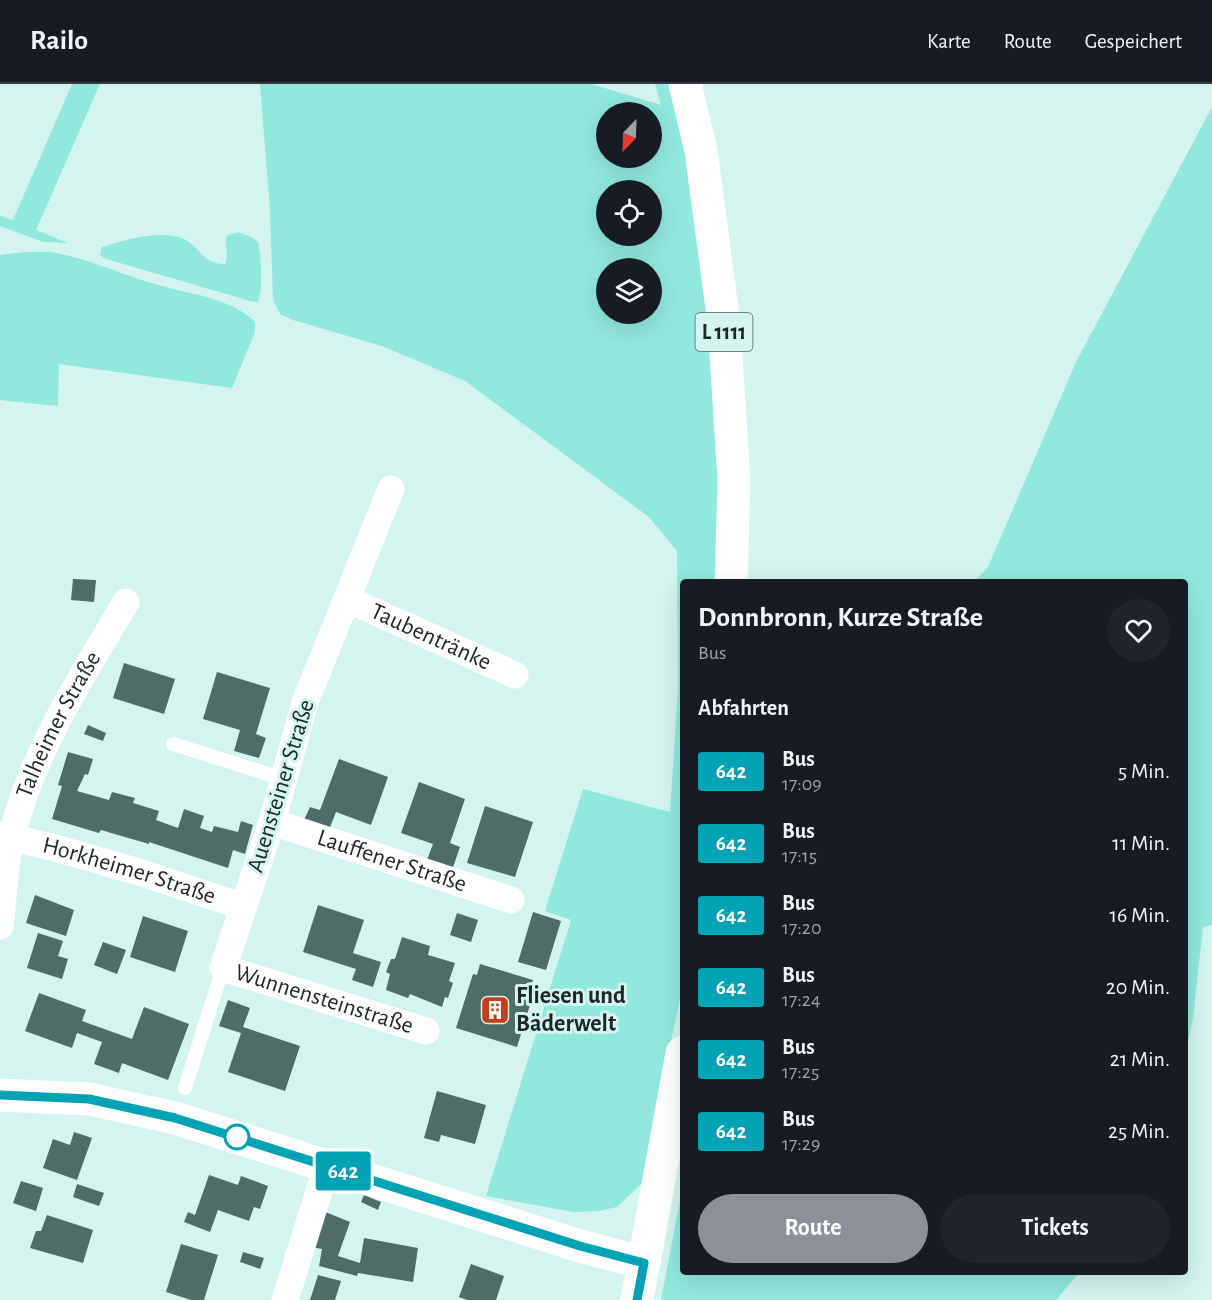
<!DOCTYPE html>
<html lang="de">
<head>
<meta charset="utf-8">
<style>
	body { margin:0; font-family:"Alegreya Sans",sans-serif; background:#20242c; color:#f1f3f6; height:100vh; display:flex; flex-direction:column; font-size:22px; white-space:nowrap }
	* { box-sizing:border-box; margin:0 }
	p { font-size:20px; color:#9ea1a6 }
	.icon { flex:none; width:33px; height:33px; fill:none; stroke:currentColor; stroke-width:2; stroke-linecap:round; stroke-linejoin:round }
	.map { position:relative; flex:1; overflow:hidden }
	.panel { position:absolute; left:680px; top:495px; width:508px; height:696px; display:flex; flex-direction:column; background:#171b24; border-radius:6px; box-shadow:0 6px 24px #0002 }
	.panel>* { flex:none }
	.badge { padding:0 12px; border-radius:4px; font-size:21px; line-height:39px }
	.needle { width:39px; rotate:203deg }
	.buttons { position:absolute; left:596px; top:18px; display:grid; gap:12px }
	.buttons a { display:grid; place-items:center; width:66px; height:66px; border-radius:50%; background:#171b24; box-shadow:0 6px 24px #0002; font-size:30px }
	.map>.badge { position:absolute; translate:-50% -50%; box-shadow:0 0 0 3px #fff }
	h2 { padding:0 18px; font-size:22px; line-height:54px }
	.round { display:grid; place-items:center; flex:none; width:63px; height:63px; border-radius:32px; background:#20242c }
	.head { display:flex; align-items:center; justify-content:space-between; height:102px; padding:0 18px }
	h1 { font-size:28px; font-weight:700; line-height:45px }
	.button { display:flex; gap:12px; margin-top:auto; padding:12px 18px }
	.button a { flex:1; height:69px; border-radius:36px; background:#8c9099; color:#fff; font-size:24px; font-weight:700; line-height:69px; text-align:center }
	.button a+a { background:#20242c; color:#f1f3f6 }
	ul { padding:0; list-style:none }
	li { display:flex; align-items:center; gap:18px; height:72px; padding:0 18px }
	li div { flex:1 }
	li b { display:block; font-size:22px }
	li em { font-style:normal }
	li .badge { min-width:66px; font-weight:700; text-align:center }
	header { display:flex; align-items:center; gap:36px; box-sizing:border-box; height:84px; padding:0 30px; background:#171b24; border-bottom:2px solid #363941 }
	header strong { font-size:28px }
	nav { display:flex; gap:33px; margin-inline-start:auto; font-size:21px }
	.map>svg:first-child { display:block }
	.green { fill:#91e8dd; fill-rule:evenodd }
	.building { fill:#506c68 }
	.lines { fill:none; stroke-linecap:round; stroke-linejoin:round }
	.lane { stroke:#fff; stroke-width:14 }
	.street { stroke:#fff; stroke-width:27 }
	.secondary { stroke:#fff; stroke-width:33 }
	.primary { stroke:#fff; stroke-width:33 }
	.line-casing { stroke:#fff; stroke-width:14 }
	.line { stroke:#00a3b4; stroke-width:9 }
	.stop-dot { fill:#fff; stroke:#00a3b4; stroke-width:3 }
	.labels { text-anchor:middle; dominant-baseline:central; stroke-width:6; stroke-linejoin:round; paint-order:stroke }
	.shield { fill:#d4f4ef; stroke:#536462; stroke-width:1.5 }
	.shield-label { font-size:22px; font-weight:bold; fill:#1c2726 }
	.street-label { font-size:24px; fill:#1c2726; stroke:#d4f4ef }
	.poi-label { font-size:24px; font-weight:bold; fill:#1c2726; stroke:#d4f4ef; text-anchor:start }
</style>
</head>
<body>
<header>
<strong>Railo</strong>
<nav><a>Karte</a><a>Route</a><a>Gespeichert</a></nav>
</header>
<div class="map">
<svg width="1212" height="1216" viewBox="0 0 1212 1216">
	<rect width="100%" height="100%" fill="#d4f4ef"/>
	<path class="green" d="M72,0H100L36,146L68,159L43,158L0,142V132L13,136Z
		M260,0H591L661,21L655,0H676L706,189L724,498H682V904L642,1099L617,1123L598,1127L573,1128L486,1112L571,836L545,827L583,705L670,728L678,605L677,467L649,433L465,297L382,262L293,236L280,230L273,216L270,126ZM606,28H651V74H606ZM606,106H651V152H606ZM606,184H651V230H606Z
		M1212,23V841L1203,843L1193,934L1185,971V498H974L988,483L1076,278Z
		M238,148L251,153L258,158C261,170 263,207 258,218L250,217L103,174L100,170L102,163C123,156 165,144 186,156C202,166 203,180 225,180C230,170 223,162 227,152Z
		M25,168C35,168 47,167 57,169C93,176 127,193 162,202C190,210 235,216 255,238V248L232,304L59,280L58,322L0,316V171Z
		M682,1106V1188H1080L1056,1216H661Z"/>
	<path class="building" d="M73,495L96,496L94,518L71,516Z
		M124,579L175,595L164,630L113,614Z
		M217,588L270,604L256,650L266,654L259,674L234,667L240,646L203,635Z
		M88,641L106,649L103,657L84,650Z
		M68,668L93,675L88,691L85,690L77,707L109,716L112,708L135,714L133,719L159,727L156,736L178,744L184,725L204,732L200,744L212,748L214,742L238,748L241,737L253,741L245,770L233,766L228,784L149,758V760L101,746L99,749L52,735L62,702L58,701Z
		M339,675L388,693L371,741L336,728L329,746L304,736L310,723L320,726Z
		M419,698L465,715L450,759L460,763L452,786L427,776L433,760L401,749Z
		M485,722L533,738L515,793L467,779Z
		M35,811L74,826L66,852L26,839Z
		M318,821L364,836L353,869L381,878L373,903L352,896L356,885L303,868Z
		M533,828L561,837L546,886L518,878Z
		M457,829L478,836L471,858L450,851Z
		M143,832L188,847L175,888L130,873Z
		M38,849L63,857L58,872L68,875L62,895L27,884Z
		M402,853L430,862L428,871L455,879L449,897L453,899L448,914L445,913L442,923L410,910L408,914L386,906L390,890L386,888L391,875H395Z
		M103,858L126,866L117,890L94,881Z
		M480,880L533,896L530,906L534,908L517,963L456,944L473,890L477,891Z
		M39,909L86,926L82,937L132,955L144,923L189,940L168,996L122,979L119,989L94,980L102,958L77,949L72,964L25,947Z
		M228,916L250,924L243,943L300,962L285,1007L228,988L241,949L219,942Z
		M437,1007L486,1021L475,1060L441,1051L439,1058L424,1054Z
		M74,1048L92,1054L77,1096L43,1084L53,1055L70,1061Z
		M209,1091L238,1101L241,1092L268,1102L260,1125L254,1123L249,1137L218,1126L210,1148L184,1138L188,1128L195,1131Z
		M21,1097L43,1104L36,1127L13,1119Z
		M77,1100L104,1109L99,1122L73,1113Z
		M364,1111L381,1118L378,1126L361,1118Z
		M323,1127L350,1138L338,1172L360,1179L364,1154L418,1164L413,1198L358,1189L357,1192L319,1182L322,1165L311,1163Z
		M47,1131L93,1146L83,1179L30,1164L36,1147H41Z
		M181,1160L218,1171L204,1216H191L166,1208Z
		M243,1168L264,1174L260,1185L240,1178Z
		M471,1180L504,1192L496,1216H467L459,1213Z
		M318,1191L341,1197L335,1216H310Z"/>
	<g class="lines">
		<path class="lane" d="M173,660L284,695
			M185,1004L223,884"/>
		<g class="street">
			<path id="s1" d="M391,405L305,618L272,738L223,884L426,947"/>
			<path id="s2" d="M347,515L515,591"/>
			<path id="s3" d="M272,738L511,816"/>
			<path id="s4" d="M0,751L52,763L142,789L244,823"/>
			<path id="s5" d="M0,842C4,813 4,780 12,751C33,667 82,592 126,518"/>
			<path d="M285,1216L327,1082"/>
		</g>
		<path class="secondary" d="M0,1011L89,1015L175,1034L580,1162L644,1179"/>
		<path class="primary" d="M685,0L701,67L724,240L734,397L731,498
			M637,1216L682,969"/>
	</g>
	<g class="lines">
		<g class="line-casing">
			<path id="line" d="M0,1011L89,1015L175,1034L580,1162L644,1179L637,1216"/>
		</g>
		<use href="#line" class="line"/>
	</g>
	<defs>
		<g id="building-square" transform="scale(1.5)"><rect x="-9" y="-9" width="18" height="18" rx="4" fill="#c63d16" stroke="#d4f4ef"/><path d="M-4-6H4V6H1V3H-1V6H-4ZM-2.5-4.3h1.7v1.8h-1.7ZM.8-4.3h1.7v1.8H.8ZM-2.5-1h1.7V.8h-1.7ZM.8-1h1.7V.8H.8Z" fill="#fff"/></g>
	</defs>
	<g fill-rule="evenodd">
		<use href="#building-square" x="495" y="926"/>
	</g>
	<circle class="stop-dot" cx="237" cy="1053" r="12"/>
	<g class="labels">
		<rect class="shield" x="695.5" y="229" width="57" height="38" rx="4.5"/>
		<g class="shield-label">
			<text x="724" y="248">L 1111</text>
		</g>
		<g class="street-label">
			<text stroke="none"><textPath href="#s2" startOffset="92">Taubentränke</textPath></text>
			<text stroke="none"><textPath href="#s5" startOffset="212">Talheimer Straße</textPath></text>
			<text transform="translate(281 702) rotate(-73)">Auensteiner Straße</text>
			<text stroke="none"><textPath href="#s3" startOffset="126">Lauffener Straße</textPath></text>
			<text stroke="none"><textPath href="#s4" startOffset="134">Horkheimer Straße</textPath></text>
			<text stroke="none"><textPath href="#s1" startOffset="614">Wunnensteinstraße</textPath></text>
		</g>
		<g class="poi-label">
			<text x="516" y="912">Fliesen und<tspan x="516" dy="28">Bäderwelt</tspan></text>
		</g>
	</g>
</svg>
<div class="buttons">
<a><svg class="needle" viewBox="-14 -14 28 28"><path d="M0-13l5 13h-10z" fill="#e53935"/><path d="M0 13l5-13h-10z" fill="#9ea1a6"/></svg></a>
<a><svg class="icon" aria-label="locate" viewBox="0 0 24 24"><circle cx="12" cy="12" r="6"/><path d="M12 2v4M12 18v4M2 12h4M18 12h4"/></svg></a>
<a><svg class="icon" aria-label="layers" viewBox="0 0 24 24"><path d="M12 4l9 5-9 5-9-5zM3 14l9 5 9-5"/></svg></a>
</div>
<b class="badge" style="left:343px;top:1087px;background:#00a3b4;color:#fff">642</b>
<section class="panel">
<div class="head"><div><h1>Donnbronn, Kurze Straße</h1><p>Bus</p></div><a class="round"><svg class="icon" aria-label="heart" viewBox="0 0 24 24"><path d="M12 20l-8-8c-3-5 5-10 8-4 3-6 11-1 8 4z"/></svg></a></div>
<h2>Abfahrten</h2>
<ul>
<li><span class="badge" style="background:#00a3b4;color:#fff">642</span><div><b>Bus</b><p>17:09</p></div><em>5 Min.</em></li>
<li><span class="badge" style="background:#00a3b4;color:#fff">642</span><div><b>Bus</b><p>17:15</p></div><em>11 Min.</em></li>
<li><span class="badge" style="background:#00a3b4;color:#fff">642</span><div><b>Bus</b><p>17:20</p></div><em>16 Min.</em></li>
<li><span class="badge" style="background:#00a3b4;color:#fff">642</span><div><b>Bus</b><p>17:24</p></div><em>20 Min.</em></li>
<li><span class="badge" style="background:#00a3b4;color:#fff">642</span><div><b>Bus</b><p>17:25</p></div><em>21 Min.</em></li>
<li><span class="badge" style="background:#00a3b4;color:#fff">642</span><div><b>Bus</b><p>17:29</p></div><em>25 Min.</em></li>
</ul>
<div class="button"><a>Route</a><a>Tickets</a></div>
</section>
</div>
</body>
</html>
